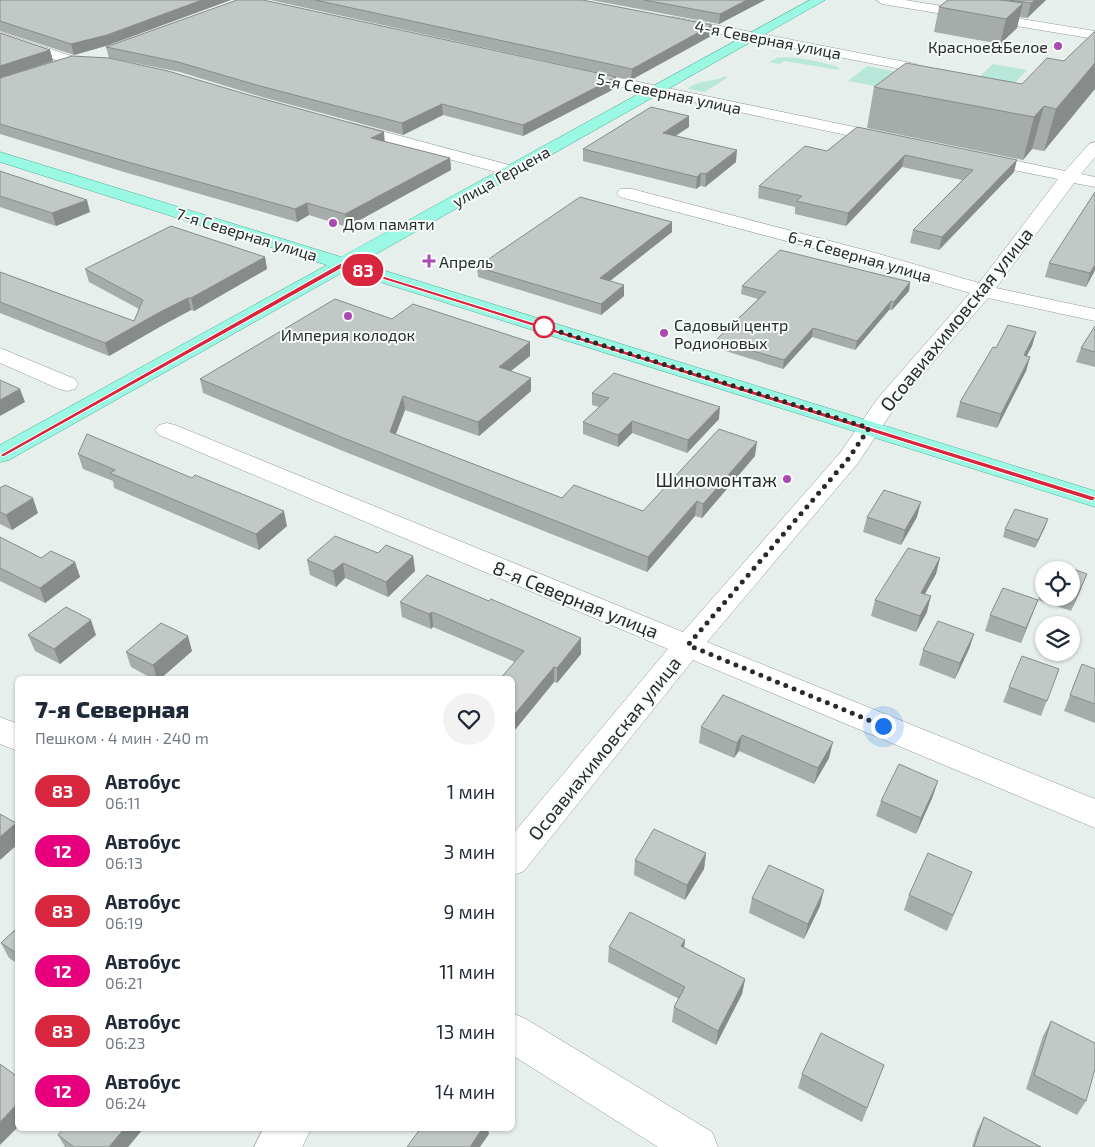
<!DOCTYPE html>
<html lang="ru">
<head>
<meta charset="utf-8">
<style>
	body { margin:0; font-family:"Exo 2",sans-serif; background:#f2f2f3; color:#1f2937; height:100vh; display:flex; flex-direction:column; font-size:19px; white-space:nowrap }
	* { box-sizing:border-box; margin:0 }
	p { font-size:16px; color:#747a83 }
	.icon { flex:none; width:28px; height:28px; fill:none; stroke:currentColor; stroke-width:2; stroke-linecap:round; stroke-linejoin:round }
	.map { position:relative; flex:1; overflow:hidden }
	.panel { position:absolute; left:15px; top:676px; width:500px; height:455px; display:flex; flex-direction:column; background:#fff; border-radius:8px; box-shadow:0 1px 4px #0004 }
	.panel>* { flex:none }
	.badge { padding:0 10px; border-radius:16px; font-size:18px; line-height:32px }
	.controls { position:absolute; left:1035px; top:561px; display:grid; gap:10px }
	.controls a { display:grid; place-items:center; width:45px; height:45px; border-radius:50%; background:#fff; box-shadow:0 1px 4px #0004; font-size:25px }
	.you { position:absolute; width:25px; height:25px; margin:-12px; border:4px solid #fff; border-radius:50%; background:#1a73e8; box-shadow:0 0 0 8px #1a73e833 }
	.map>.badge { position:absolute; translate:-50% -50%; box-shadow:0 0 0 2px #fff }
	.round { display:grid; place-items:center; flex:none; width:52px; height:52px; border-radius:26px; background:#f2f2f3 }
	.summary { display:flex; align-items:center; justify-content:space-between; height:85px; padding:0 20px }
	h1 { font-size:24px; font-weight:800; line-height:38px }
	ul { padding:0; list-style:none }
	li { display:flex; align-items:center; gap:15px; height:60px; padding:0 20px }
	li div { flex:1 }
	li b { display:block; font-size:19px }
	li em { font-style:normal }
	li .badge { min-width:55px; font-weight:700; text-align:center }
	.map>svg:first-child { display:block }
	.green { fill:#b9e7da }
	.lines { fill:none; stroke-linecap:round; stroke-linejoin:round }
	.minor-casing { stroke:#939997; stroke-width:1 }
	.major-casing { stroke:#48ad96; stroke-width:1 }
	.minor { fill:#fff; fill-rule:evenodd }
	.major { fill:#9bf8e3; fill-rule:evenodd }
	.wall { fill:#a6acaa }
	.shaded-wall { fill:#878c8b }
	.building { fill:#c1c8c6; stroke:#878c8b }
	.line { fill:#d7263d; stroke:#fff }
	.walk { stroke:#282b2a; stroke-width:5; stroke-dasharray:0 9 }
	.poi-dot { fill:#ab4ab1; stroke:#f5fcfa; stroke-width:2 }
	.stop-dot { fill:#fff; stroke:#d7263d; stroke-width:2.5 }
	.labels { text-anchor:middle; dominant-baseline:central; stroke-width:4; stroke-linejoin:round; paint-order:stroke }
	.far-street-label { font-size:16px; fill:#282b2a; stroke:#f5fcfa }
	.far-poi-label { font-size:16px; fill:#282b2a; stroke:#f5fcfa; text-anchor:start }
	.street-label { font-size:19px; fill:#282b2a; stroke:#f5fcfa }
	.poi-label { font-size:19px; fill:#282b2a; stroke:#f5fcfa; text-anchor:end }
</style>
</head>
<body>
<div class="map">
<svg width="1095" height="1147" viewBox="0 0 1095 1147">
	<rect width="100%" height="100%" fill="#e7efec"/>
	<path class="green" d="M777,58C796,55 820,62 838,67L840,70L784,61L779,64L769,62Z
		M993,64L1027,70L1010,88L975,81Z
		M867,66L914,75L897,90L848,81Z
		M725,76L728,77L705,92L688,89C698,79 713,83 725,76Z"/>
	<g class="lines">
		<g class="minor-casing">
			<path id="minor" d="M876,0H905L1095,31V39L882,4Z
				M674,17L916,64L923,68L916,72L669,24L668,21L669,18Z
				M0,32L74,57L101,58L108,62C95,79 18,47 0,40Z
				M581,70L888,134L896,139L888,144L576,77L574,74Z
				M348,122L517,167L519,171L517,175L511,176L342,130L340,127Z
				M1095,142V157L1081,174L1095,177V187L1074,183L996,288L1095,309V321L988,298L895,407L858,463L707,642L1095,799V828L693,660L524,871L512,876V835L668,649L159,435L155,430L159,425L167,423L175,425L683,632L840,453L878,398L970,293L858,260L620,197L617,193L620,189H632L872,252L979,283L1058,179L973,162L971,158L973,154L979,153L1065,171L1089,144Z
				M0,348L75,379L78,384L75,389L67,391L59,389L0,363Z
				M0,717L18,724V751L0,744Z
				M512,1013L526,1019L712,1132L718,1147H658L512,1055Z
				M263,1129H311L302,1147H254Z"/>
		</g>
		<g class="major-casing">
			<path id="major" d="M810,0H825L360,263L1095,491V507L345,271L9,460L0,462V445L327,265L0,162V152L341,257Z"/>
		</g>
		<use href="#minor" class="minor"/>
		<use href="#major" class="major"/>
	</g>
	<path class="wall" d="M0,0L109,45L74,55L0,31Z
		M270,0H582L711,36L631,80Z
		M591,0H765L719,24Z
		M948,0H1046L1027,18L1019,17L1017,28L1000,44L934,32L939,7Z
		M1095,31V90H1094L1044,151L1032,149L1023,160L867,128L874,87L1022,84L1064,61Z
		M0,33L50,50L53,61L8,76L109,58L106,47L616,77V88L523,136L443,115L403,135L262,97L180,72L110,58L384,132V141L450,158L451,170L347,227L309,215L297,222L124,172L0,134Z
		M689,127L676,136L736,162L705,187L700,186L696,189L583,161V149Z
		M857,127L1014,172L939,250L910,243L913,230L962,180L902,167L846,226L795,214V207L758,198L759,186L827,151Z
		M0,171L90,212L56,226L0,207Z
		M1095,192V270L1086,287L1045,277L1049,263Z
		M672,222V232L609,281L624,296L601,315L478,277L477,267Z
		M265,257L267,269L194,311L191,310L163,325L109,356L0,313V272L134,321L139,309L89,282L85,269Z
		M910,282L909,291L892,310H889L855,350L812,337L783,369L716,348V340L758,299L741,294L742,286Z
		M392,319L530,342V356L511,371L531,391L479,436L405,410L396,434L562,498L643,511L755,456L702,518L695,516L647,572L343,451L203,393L200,379Z
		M1095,326V367L1076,362L1081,348Z
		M1036,332L1032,346L1026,356L1030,357L1026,371L997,428L956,417L960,402L996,348Z
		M592,393L719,419L687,453L632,433L618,447L583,434V422L599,407L592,405Z
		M78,454L287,526L259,550L114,488L113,481L83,469Z
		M0,488L38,513L12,530L0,524Z
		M867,517H917L901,545L863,532Z
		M1045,527L1035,548L1003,537L1005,529Z
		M0,537L41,558L75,562L80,577L45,603L0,581Z
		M413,556L415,571L388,597L345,578L336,587L310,575L307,560Z
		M940,558L936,574L925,594L927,612L916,632L871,616L875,600Z
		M1071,570L1081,589L1071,611L1038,600L1044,584V598H1071Z
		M1038,600L1021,643L985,631L990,615Z
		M400,602L581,654L557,683L554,682L514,731L512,730V679L515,662L433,627L431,629L402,617Z
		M974,634L969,649L955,679L919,665L923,650Z
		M28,635H96L60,664L35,651Z
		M192,651L160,679H153L131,667L126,652Z
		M1082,664L1095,669V723L1064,711Z
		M1059,669L1041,716L1003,702L1009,687Z
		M723,695L829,758L814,784L739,751L734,758L699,743L701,727Z
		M933,796L916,834L876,816L881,801Z
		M706,853L704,869L685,900L634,875L635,860Z
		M965,888L947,931L904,910L909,895Z
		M752,898L820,906L804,939L749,913Z
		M18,927V964L9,958L1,943Z
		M685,940L684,948L745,979L742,994L716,1045L672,1022L674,1007L679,999L608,962L609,947Z
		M1051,1021L1086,1101L1077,1115L1026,1089L1043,1036Z
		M884,1065L862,1122L798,1088L802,1074Z
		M984,1117L1041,1147H972L977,1131Z
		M143,1129L128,1147H65L58,1135Z"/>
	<path class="shaded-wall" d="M202,0H231L109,45L74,55L71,44Z
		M747,0H765L719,24L720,14Z
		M1035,0H1046L1027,18L1031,3Z
		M1023,3L1017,28L1000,44L1006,19Z
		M712,25L711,36L631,80L632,69Z
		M50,50L53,61L0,78V66Z
		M1095,63V87L1094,90L1044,151L1056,109Z
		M616,77V88L523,136V125Z
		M442,104L443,115L403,135L402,123Z
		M1044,106L1032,149L1023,160L1034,117Z
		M689,116V127L662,144L663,133Z
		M384,132L385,144L371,138Z
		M737,150L736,162L705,187L706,174Z
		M905,155L902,167L846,226L848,213Z
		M450,158L451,170L347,227L345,214Z
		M1017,160L1014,172L939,250L942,237Z
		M701,173L700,186L696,189L697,177Z
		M87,200L90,212L56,226L52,213Z
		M307,203L309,215L297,222L295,209Z
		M672,222V232L600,289V278Z
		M265,257L267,269L194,311L191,298Z
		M1095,265V270L1086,287L1090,273Z
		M910,282L909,291L892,310L894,302Z
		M624,285V296L601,315V304Z
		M188,298L191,310L163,325L109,356L105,343L160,312Z
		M891,301L889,310L855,350L857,341Z
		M813,328L812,337L783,369L784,360Z
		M1036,332L1032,346L1020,369L1024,355Z
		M530,342V356L499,380V367Z
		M1030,357L1026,371L997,428L1001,414Z
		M531,378V391L479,436L478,422Z
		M20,389L25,402L0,416V400Z
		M403,396L405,410L391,446L390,432Z
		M720,407L719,419L687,453L688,440Z
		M632,421V433L618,447V435Z
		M757,442L755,456L702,518L703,504Z
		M33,498L38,513L12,530L6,515Z
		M697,501L695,516L647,572L648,557Z
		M921,502L917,517L901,545L905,530Z
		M284,511L287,526L259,550L256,534Z
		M1048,519L1045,527L1035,548L1038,540Z
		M413,556L415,571L388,597L386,582Z
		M940,558L936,574L917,608L921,593Z
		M75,562L80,577L45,603L40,588Z
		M343,563L345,578L336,587L333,571Z
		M1087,574L1081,589L1071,611L1077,596Z
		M931,596L927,612L916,632L920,616Z
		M1038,600L1032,615L1021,643L1026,628Z
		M432,612L433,627L431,629L429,614Z
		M91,620L96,635L60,664L54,649Z
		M974,634L969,649L955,679L960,663Z
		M188,636L192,651L160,679H157L153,665Z
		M581,638V654L557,683V668Z
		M554,667V682L514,731V715Z
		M742,735L739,751L734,758L737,743Z
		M833,742L829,758L814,784L818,768Z
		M938,781L933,796L916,834L921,818Z
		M16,823L18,827V844L0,860V837Z
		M706,853L704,869L685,900L687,885Z
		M824,890L820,906L804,939L808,924Z
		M685,940L683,955L681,946Z
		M745,979L742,994L716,1045L718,1031Z
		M18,1103V1127L0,1145V1122Z
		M124,1129H143L128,1147H109Z
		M482,1129H488L489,1134L480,1147H470Z"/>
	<path class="building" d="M0,0H202L107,35L71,44L0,21Z
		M237,0H263L616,77L523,125L442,104L402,123L260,86L178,62L106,47Z
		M315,0H582L712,25L632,69Z
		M644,0H747L720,14Z
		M948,0H1000L1023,3L1006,19L939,7Z
		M1009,0H1035L1031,3Z
		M1095,31V63L1056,109L1044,106L1034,117L874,87L906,63L1022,84L1047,58L1064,61Z
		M0,33L50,50L0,66Z
		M72,56L109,58L168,71L249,95L384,132L371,138L450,158L345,214L307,203L295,209L121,160L0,124V78Z
		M651,107L689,116L663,133L737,150L706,174L701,173L697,177L583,149Z
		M857,127L1017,160L942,237L913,230L973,170L905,155L848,213L796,201L802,196L759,186L805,146L827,151Z
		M0,171L87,200L52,213L0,196Z
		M1095,192V265L1090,273L1049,263Z
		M580,197L672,222L600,278L624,285L601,304L477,267Z
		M171,226L265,257L191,298H188L160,312L105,343L0,302V272L134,321L143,300L85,269Z
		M780,250L910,282L894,302L891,301L857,341L813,328L784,360L716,340L766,292L742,286Z
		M335,299L392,319L413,304L530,342L499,367L531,378L478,422L403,396L390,432L562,498L574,485L643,511L719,429L757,442L703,504L697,501L648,557L341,437L200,379Z
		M1008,325L1036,332L1024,355L1030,357L1001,414L960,402L993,347L996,348Z
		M1095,326V352L1081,348Z
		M614,373L720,407L688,440L632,421L618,435L583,422L609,398L592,393Z
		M0,380L20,389L0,400Z
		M87,434L192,478L195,475L284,511L256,534L110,473L115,470L78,454Z
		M5,485L33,498L6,515L0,512V488Z
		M884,490L921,502L905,530L867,517Z
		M1015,509L1048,519L1038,540L1005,529Z
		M335,536L378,553L386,545L413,556L386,582L343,563L333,571L307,560Z
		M0,537L41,558L51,551L75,562L40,588L0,568Z
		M908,548L940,558L921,593L931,596L920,616L875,600Z
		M1054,562L1087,574L1077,596L1071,594V570H1050Z
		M427,575L489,601L491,599L581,638L557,668L554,667L514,715H512V679H500L524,651L432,612L429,614L400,602Z
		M1003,588L1038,600L1026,628L990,615Z
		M66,607L91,620L54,649L28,635Z
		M938,621L974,634L960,663L923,650Z
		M161,623L188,636L153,665L126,652Z
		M1022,656L1059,669L1047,701L1009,687Z
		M1082,664L1095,669V704L1070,695Z
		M723,695L833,742L818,768L742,735L737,743L701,727Z
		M899,764L938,781L921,818L881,801Z
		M0,814L16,823L0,837Z
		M654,829L706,853L687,885L635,860Z
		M928,853L972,872L953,915L909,895Z
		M769,865L824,890L808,924L752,898Z
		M630,912L685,940L681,946L745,979L718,1031L674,1007L685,987L609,947Z
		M18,927V954L1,943Z
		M1051,1021L1095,1043V1069L1086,1101L1034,1075Z
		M821,1033L884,1065L867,1108L802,1074Z
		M0,1064L18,1077V1103L0,1122Z
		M984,1117L1041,1147H974Z
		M63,1129H124L109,1147H74L58,1135Z
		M420,1129H482L470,1147H407Z"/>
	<path class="line" d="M341,263L1095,497V499L1092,501L344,267L3,457L0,455Z"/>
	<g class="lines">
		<path class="walk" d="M544,327L869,428L849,458L688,645L883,726"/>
	</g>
	<g class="poi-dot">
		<circle cx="1058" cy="46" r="5"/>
		<circle cx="333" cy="223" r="5"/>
		<path d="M426.5 253.5h5v5h5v5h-5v5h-5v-5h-5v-5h5z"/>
		<circle cx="348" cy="316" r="5"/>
		<circle cx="664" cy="333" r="5"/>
		<circle cx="787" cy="479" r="5"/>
	</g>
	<circle class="stop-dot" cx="544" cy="327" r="10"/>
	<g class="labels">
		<g class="far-street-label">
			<text transform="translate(768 39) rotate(11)">4-я Северная улица</text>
			<text transform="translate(669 93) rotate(12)">5-я Северная улица</text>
			<text transform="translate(501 176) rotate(-29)">улица Герцена</text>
			<text transform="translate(247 234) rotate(17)">7-я Северная улица</text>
			<text transform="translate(860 256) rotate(16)">6-я Северная улица</text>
		</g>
		<g class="far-poi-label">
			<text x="1048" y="46" text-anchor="end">Красное&amp;Белое</text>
			<text x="343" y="223">Дом памяти</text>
			<text x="439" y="261">Апрель</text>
			<text x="674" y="324">Садовый центр<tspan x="674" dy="18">Родионовых</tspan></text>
			<text x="348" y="334" text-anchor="middle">Империя колодок</text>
		</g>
		<g class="street-label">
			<text transform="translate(956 319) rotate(-51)">Осоавиахимовская улица</text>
			<text transform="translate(576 599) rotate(22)">8-я Северная улица</text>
			<text transform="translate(604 748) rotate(-51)">Осоавиахимовская улица</text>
		</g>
		<g class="poi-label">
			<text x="777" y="479">Шиномонтаж</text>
		</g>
	</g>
</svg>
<div class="controls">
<a><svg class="icon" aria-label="locate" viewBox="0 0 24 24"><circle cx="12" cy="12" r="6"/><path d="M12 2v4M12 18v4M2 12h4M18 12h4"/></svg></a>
<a><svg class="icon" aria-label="layers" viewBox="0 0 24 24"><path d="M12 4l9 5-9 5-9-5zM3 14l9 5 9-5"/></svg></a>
</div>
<div class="you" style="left:883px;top:726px"></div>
<b class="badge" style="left:363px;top:270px;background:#d7263d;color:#fff">83</b>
<section class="panel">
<div class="summary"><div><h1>7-я Северная</h1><p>Пешком · 4 мин · 240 m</p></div><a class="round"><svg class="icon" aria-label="heart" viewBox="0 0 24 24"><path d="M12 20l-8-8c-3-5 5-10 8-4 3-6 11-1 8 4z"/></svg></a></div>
<ul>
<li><span class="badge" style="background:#d7263d;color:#fff">83</span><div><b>Автобус</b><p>06:11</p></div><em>1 мин</em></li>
<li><span class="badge" style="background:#e6007e;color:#fff">12</span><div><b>Автобус</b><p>06:13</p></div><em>3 мин</em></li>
<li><span class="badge" style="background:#d7263d;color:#fff">83</span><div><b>Автобус</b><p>06:19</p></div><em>9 мин</em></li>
<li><span class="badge" style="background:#e6007e;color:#fff">12</span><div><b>Автобус</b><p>06:21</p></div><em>11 мин</em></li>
<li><span class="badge" style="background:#d7263d;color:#fff">83</span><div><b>Автобус</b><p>06:23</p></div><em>13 мин</em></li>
<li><span class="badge" style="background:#e6007e;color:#fff">12</span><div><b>Автобус</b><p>06:24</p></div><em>14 мин</em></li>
</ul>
</section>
</div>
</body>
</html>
